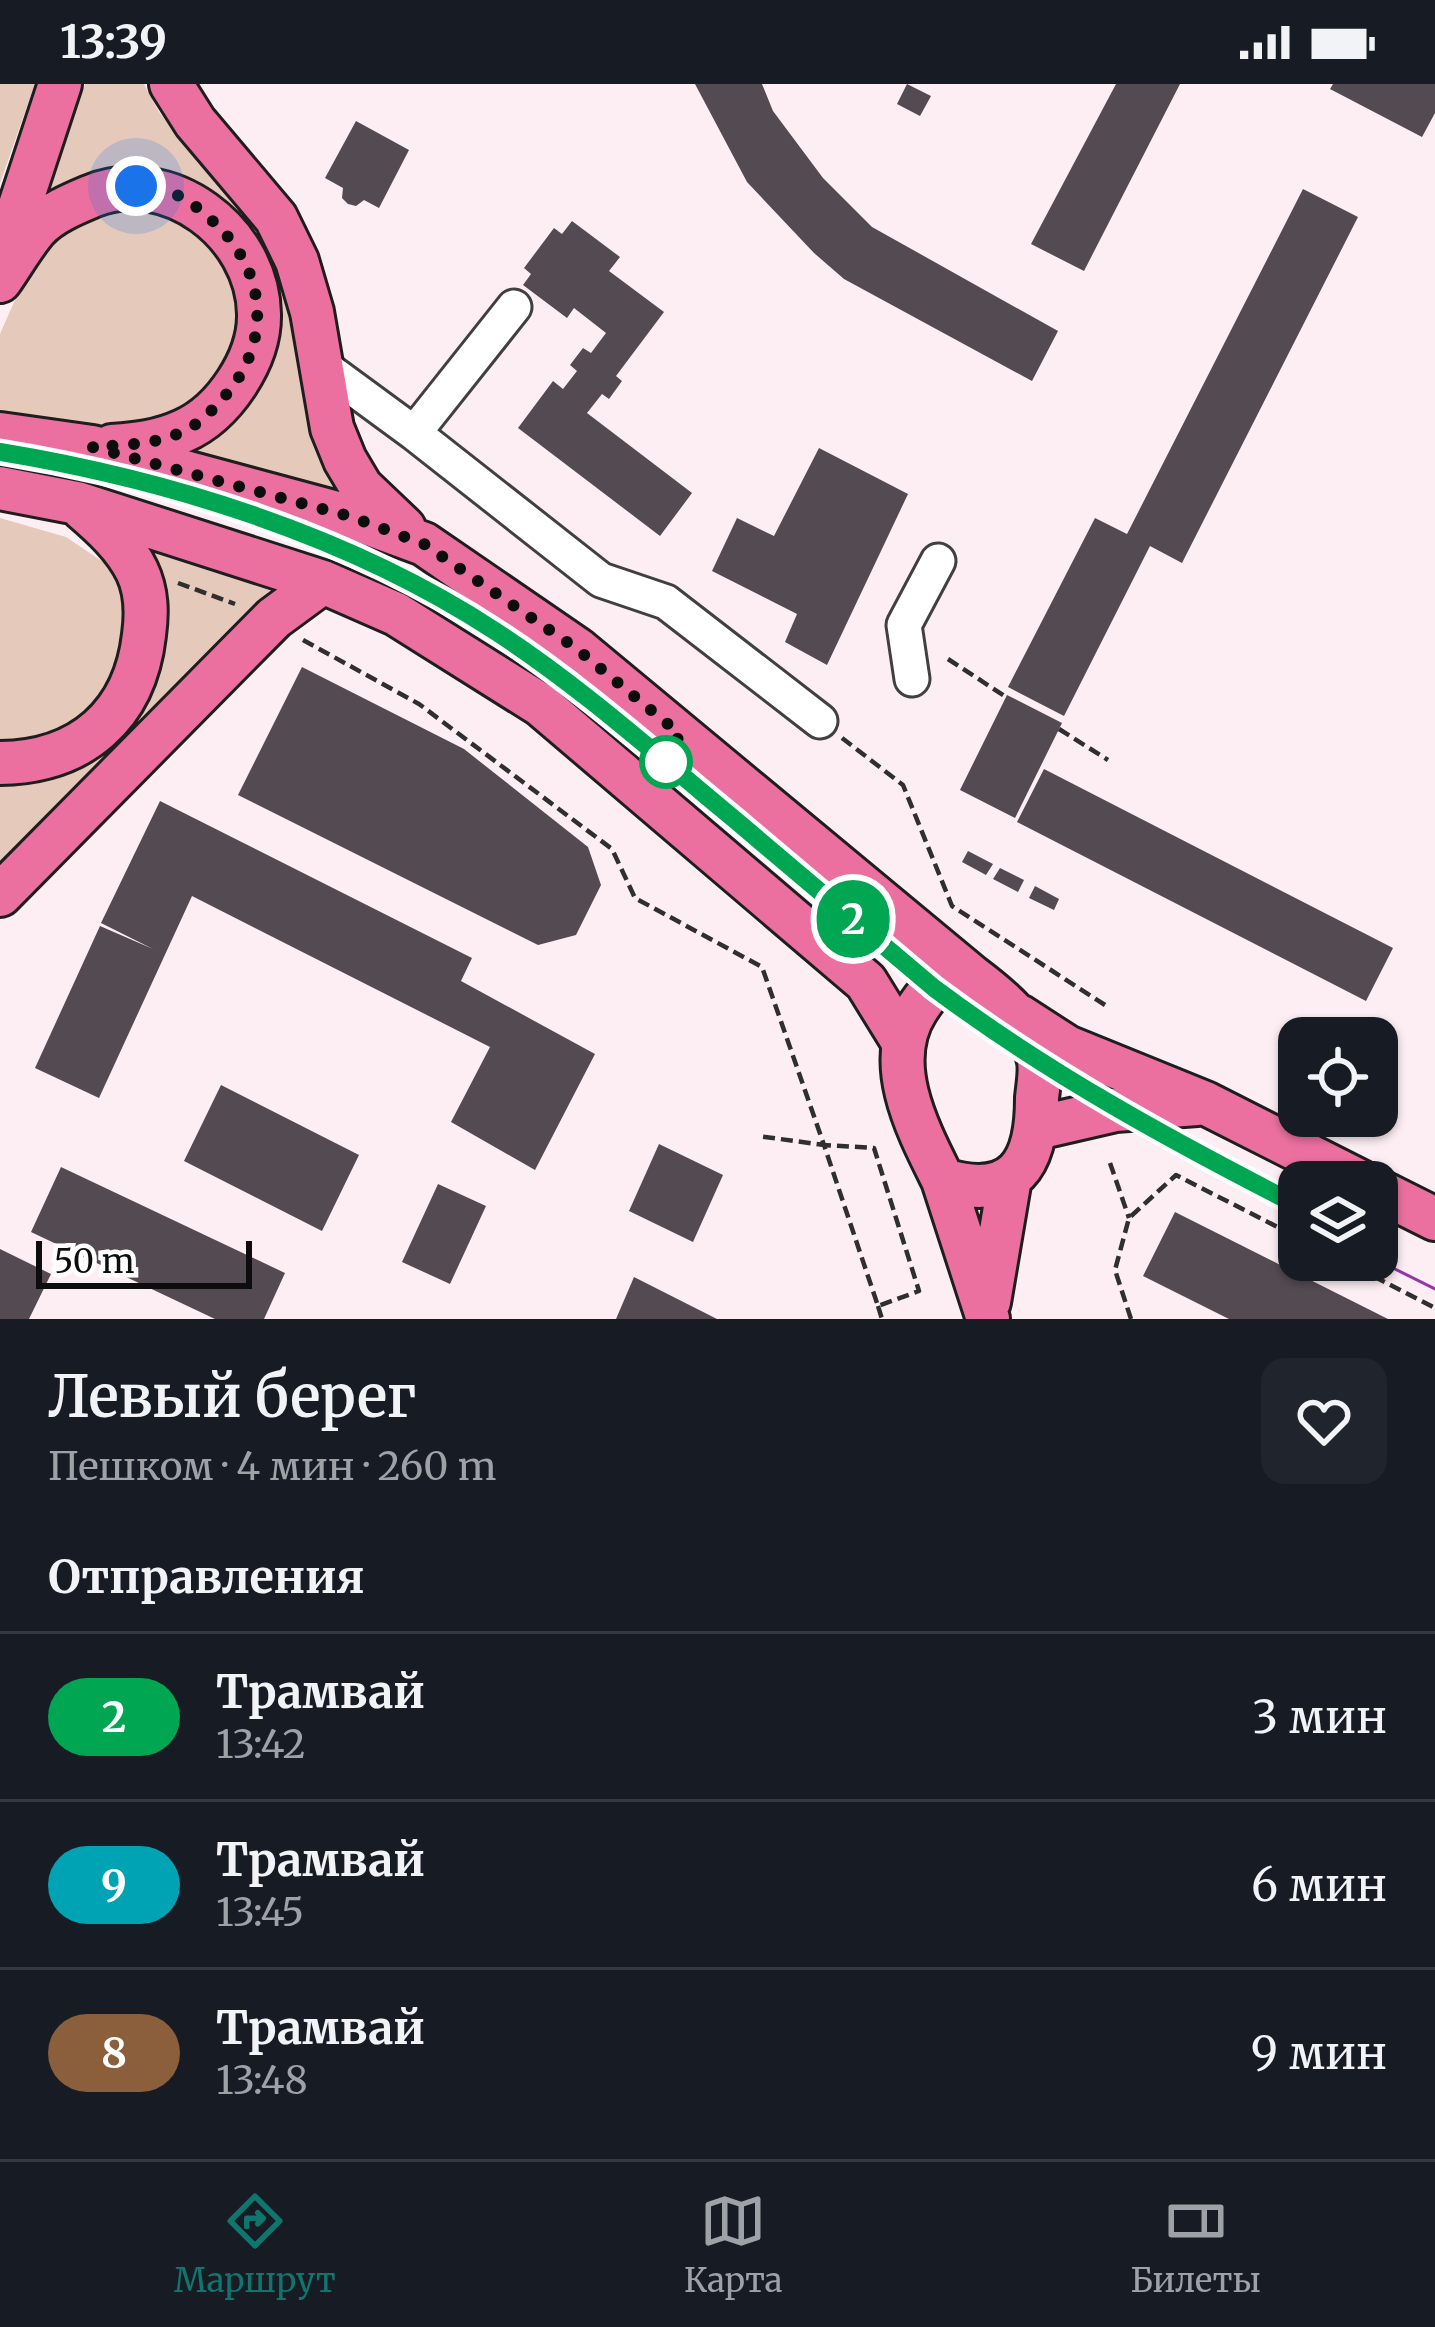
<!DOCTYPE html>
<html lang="ru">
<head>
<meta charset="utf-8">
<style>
	body { margin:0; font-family:Merriweather,serif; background:#20242c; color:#f1f3f6; height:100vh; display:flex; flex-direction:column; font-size:45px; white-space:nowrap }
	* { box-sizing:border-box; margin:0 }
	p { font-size:39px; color:#9ea1a6 }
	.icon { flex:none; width:66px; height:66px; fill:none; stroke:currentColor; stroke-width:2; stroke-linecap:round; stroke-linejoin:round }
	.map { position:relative; height:1235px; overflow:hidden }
	.side { display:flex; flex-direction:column; background:#171b24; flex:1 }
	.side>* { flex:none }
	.badge { padding:0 24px; border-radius:39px; font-size:42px; line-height:78px }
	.controls { position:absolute; left:1278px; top:933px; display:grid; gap:24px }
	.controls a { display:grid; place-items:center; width:120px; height:120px; border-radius:24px; background:#171b24; box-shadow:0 3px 9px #0004; font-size:60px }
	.scale { position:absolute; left:36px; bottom:30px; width:216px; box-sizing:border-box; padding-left:12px; border:6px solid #0d0d0d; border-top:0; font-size:33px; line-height:42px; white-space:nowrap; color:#0d0d0d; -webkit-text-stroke:9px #fff; paint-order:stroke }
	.you { position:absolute; width:60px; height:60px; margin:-30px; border:9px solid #fff; border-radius:50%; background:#1a73e8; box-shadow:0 0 0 18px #1a73e833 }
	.map>.badge { position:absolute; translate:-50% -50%; box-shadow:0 0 0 6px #fff }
	h2 { padding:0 48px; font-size:45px; line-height:108px }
	.round { display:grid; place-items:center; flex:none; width:126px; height:126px; border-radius:24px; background:#20242c }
	.head { display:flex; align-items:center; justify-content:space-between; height:204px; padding:0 48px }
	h1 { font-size:57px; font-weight:600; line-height:90px }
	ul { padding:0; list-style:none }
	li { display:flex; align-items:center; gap:36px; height:168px; padding:0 48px; border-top:3px solid #363941 }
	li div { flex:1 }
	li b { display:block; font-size:45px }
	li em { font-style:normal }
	li .badge { min-width:132px; font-weight:700; text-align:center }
	.status { display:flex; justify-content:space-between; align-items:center; height:84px; padding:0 60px; background:#171b24; direction:ltr }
	.status svg { height:33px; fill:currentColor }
	.menu { display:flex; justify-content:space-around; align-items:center; height:168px; border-top:3px solid #363941; background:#171b24; font-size:33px; color:#9ea1a6 }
	.menu a { display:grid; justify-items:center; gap:6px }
	.menu .active { color:#0f766e }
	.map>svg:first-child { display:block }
	.green { fill:#e5c9bb }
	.building { fill:#544a52 }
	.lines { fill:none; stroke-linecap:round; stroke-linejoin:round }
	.minor-casing { stroke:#404040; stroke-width:39 }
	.major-casing { stroke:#1e1e1e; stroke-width:48 }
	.path { stroke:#2f2f2f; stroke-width:4.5; stroke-dasharray:12 6; stroke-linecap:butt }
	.minor { stroke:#fff; stroke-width:33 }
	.major { stroke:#ec709f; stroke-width:42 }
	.tram { stroke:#9832af; stroke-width:3 }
	.line-casing { stroke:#fff; stroke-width:27 }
	.line { stroke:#00a651; stroke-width:18 }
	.walk { stroke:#0d0d0d; stroke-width:12; stroke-dasharray:0 21.6 }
	.stop-dot { fill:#fff; stroke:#00a651; stroke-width:6 }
</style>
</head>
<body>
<div class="status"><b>13:39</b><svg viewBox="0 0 49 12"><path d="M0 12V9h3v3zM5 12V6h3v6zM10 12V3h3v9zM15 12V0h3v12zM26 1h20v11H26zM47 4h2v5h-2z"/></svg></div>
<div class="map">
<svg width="1435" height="1235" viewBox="0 0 1435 1235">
	<rect width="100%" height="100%" fill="#fdeef3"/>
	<path class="green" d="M0,0H35L0,99Z
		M85,0H144L159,28L279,166L340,405L177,368L267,264L209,119L37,130Z
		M106,121C127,123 160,120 178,131C251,174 262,268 193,320C183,327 174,336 163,340C108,356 55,340 0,331V250L38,164Z
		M0,434L66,453L121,490L131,513L129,580L79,643L39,658H0Z
		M124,450L278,504L0,791V688L139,616Z"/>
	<path class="building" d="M695,0H762L773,27L823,94L872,143L1058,247L1032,297L844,195L814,169L747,98Z
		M907,0L931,12L920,32L897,20Z
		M1116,0H1180L1084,187L1031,160Z
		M1333,0H1435V29L1422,53L1330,5Z
		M356,37L409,66L379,124L364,116L356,122L348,120L342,114L343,104L325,94Z
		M1303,105L1358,133L1182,479L1150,462L1064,632L1008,603L1095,434L1127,450Z
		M572,137L620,173L609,187L664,228L616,292L622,297L609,315L602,310L587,329L692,409L660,452L518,344L553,297L563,305L577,287L570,281L583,264L591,269L606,249L574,224L567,234L523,201L531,190L524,184L554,144L562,150Z
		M819,364L908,410L827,581L785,558L797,530L712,487L737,434L774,452Z
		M302,583L464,665L588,763L601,801L576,851L538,861L238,711Z
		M1007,611L1062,639L1015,734L960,706Z
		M1044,685L1393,864L1366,917L1017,738Z
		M160,717L472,874L461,897L595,970L535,1086L451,1038L490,963L192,812L99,1014L35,984L100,842L153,865L101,839Z
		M968,767L993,780L986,791L962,778Z
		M1000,784L1024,796L1018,808L993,795Z
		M1035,802L1059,815L1054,826L1029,814Z
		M221,1001L359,1071L322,1147L184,1077Z
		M659,1060L723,1091L693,1158L629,1127Z
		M61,1083L285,1189L264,1235H215L31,1148Z
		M438,1100L486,1122L450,1200L402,1178Z
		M1175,1128L1388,1235H1229L1143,1192Z
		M0,1165L51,1190L29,1235H0Z
		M634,1193L717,1235H616Z"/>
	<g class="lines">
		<g class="minor-casing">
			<path id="minor" d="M320,280L414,349L514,223
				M414,349L601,496L666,518L820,637
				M912,595L904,541L938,477"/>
		</g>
		<g class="major-casing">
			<path id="major" d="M171,0L195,38L276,134L297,177L312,228L332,344L345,376L361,403L404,444
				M4,170L60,0
				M0,197C12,180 23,160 37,144C51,129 73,120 92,112C168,81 258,148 259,230C260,275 224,329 183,347C159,358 137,360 112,362
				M0,350L92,363L348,432L424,460L577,565L971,892
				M0,404L77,419L323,498L396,530L541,621L866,898L903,958
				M0,679C82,678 135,631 144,551C147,529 147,508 137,487C125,462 103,442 82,424
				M0,811L274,534L323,498
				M971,892C999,913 1033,940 1039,977C1041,988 1038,1003 1037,1014C1037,1080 1015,1117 943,1096C918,1046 882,979 917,925C921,919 928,908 935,904C945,898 960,896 971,892Z
				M1019,932L1067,963L1205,1019L1361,1098
				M1037,1044L1115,1026L1197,1020
				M943,1096L988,1235
				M1377,1106L1435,1135
				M989,1218L1010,1094"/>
		</g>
		<path class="path" d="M178,499L235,520
			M303,556L419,620L612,765L635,814L762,883L824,1061L874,1064L919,1207L878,1222L824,1061L758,1052
			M948,575L1006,613
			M1059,645L1108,676
			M842,654L903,701L952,822L1105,921
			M1110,1079L1129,1134
			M1342,1176L1435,1224
			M878,1222L882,1235
			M1131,1235L1115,1186L1129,1134L1176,1091L1299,1154"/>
		<use href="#minor" class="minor"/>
		<use href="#major" class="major"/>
		<path class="tram" d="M0,368C170,395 350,452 495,547C569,595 636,653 704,710C781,774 857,839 934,904C1049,989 1172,1057 1299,1122
			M1377,1176L1435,1205"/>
	</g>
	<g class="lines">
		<g class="line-casing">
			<path id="line" d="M0,368C170,396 350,452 495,547C569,595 636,653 704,710C781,774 857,839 934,904C1049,990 1172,1057 1299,1122"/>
		</g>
		<use href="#line" class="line"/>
		<path class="walk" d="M136,102C148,104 161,105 172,109C189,115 204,129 217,141C265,188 271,253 230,306C217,321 201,340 182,348C153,361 123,361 92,363L349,432L424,460L577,565L680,650L666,678"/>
	</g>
	<circle class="stop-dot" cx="666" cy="678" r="24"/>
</svg>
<div class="controls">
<a><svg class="icon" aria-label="locate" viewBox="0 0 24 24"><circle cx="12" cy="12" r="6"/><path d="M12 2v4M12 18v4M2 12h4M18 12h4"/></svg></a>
<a><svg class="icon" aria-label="layers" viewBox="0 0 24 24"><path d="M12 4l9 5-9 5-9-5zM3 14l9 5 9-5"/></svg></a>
</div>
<div class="scale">50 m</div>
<div class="you" style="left:136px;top:102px"></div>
<b class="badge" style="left:853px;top:835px;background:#00a651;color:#fff">2</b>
</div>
<section class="side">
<div class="head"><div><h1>Левый берег</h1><p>Пешком · 4 мин · 260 m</p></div><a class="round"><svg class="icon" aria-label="heart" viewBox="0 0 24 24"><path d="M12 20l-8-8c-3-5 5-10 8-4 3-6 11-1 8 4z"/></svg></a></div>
<h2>Отправления</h2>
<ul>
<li><span class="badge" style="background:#00a651;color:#fff">2</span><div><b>Трамвай</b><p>13:42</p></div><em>3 мин</em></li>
<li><span class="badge" style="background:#00a3b4;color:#fff">9</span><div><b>Трамвай</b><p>13:45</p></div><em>6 мин</em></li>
<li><span class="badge" style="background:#8b5e3c;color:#fff">8</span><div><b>Трамвай</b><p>13:48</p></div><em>9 мин</em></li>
</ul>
</section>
<nav class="menu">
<a class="active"><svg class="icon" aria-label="directions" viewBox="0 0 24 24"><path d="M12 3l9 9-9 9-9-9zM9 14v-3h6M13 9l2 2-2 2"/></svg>Маршрут</a>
<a><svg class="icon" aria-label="map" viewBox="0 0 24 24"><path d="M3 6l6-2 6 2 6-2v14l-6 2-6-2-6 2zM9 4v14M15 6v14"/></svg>Карта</a>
<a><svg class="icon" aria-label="tickets" viewBox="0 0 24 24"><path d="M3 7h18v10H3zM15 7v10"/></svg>Билеты</a>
</nav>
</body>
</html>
